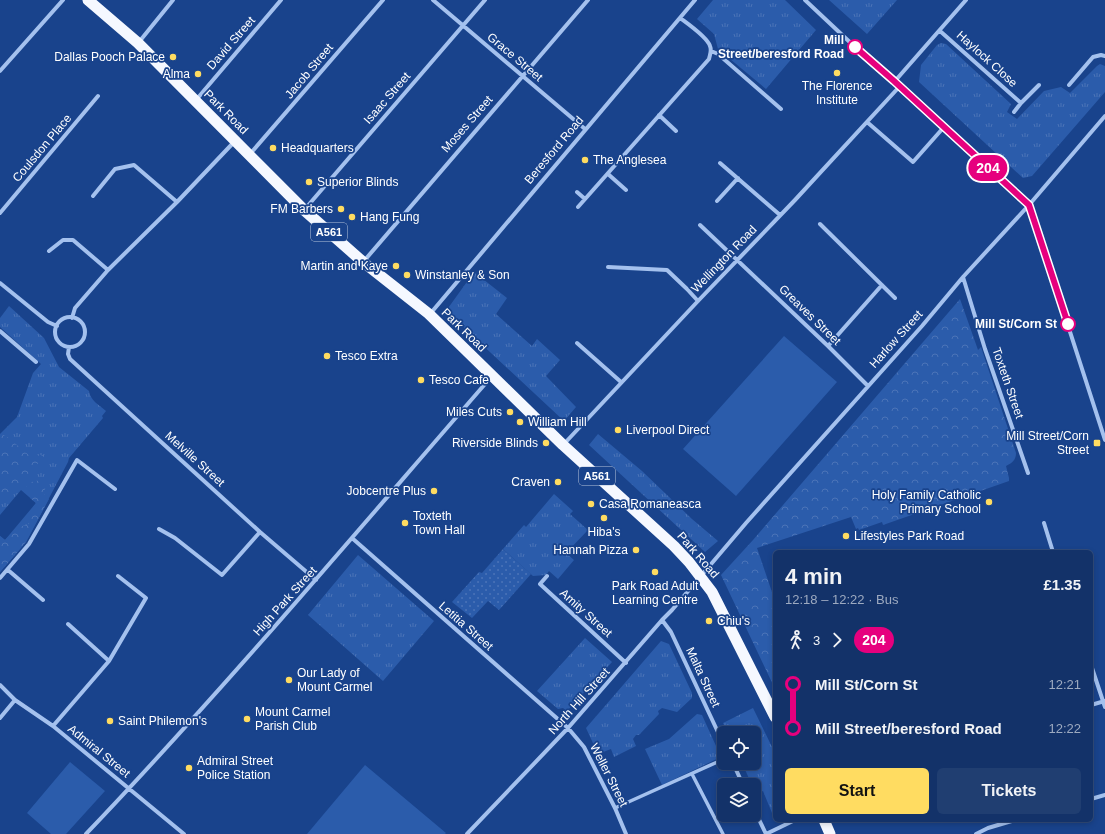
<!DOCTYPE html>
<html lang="en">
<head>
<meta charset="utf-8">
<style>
	body { margin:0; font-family:Arial,sans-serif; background:#203e71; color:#f1f3f6; height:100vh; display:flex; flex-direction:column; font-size:15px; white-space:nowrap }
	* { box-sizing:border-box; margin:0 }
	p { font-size:13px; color:#9daac0 }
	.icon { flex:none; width:22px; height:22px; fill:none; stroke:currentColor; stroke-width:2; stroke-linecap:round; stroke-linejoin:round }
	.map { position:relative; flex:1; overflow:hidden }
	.sheet { position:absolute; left:773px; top:550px; width:320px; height:272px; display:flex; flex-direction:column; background:#133269; border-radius:6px; box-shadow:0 2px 6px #0003,0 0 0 1px #324d7d }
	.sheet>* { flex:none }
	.badge { padding:0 8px; border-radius:13px; font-size:14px; line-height:26px }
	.controls { position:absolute; left:717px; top:726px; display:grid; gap:8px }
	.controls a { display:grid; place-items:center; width:44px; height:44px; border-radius:6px; background:#133269; box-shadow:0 2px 6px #0003,0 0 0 1px #324d7d; font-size:20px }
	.map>.badge { position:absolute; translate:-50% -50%; box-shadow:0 0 0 2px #fff }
	.legs { display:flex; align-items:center; gap:6px; height:44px; padding:0 12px; font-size:13px }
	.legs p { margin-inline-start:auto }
	.headline { display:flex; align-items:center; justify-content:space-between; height:68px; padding:0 12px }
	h1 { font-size:22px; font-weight:700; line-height:30px }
	.cta { display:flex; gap:8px; margin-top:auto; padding:8px 12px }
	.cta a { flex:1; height:46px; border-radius:6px; background:#ffdc61; color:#111; font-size:16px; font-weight:700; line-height:46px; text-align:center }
	.cta a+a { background:#203e71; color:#f1f3f6 }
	ul { padding:0 12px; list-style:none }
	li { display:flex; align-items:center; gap:14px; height:44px; font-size:15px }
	li i { display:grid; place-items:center; width:6px; height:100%; margin:0 5px; background:currentColor }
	li i::after { content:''; width:10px; height:10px; margin:-5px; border:3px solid; border-radius:50%; background:#133269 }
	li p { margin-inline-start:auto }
	li:first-child i { background:linear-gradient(#0000 50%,currentColor 0) }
	li:last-child i { background:linear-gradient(currentColor 50%,#0000 0) }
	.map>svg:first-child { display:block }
	.grass { fill:url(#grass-tufts) }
	.forest { fill:url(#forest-crowns) }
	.garden { fill:url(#garden-dots) }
	.pitch { fill:#2b5cab }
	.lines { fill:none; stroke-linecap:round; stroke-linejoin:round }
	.pedestrian { stroke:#a4c1ee; stroke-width:3.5 }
	.minor { stroke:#a4c1ee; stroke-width:4 }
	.trunk { stroke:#f5f8ff; stroke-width:11 }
	.line-1-casing { stroke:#fff; stroke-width:9 }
	.line-1 { stroke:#e6007e; stroke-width:6 }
	.stop-1-dot { fill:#fff; stroke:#e6007e; stroke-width:2 }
	.poi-dot { fill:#ffdc61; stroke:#19438c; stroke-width:1.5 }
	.labels { text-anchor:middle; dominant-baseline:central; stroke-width:3.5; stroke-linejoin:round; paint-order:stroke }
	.shield { fill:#19438c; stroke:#bac7dc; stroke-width:1 }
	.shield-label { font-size:11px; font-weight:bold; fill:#fff }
	.stop-label { font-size:12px; font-weight:bold; fill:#fff; stroke:#19438c; text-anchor:end }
	.street-label { font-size:12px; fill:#fff; stroke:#19438c }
	.poi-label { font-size:12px; fill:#fff; stroke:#19438c; text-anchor:start }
</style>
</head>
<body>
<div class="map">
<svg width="1105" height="834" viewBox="0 0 1105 834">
	<defs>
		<pattern id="grass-tufts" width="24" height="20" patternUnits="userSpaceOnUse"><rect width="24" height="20" fill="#2b5cab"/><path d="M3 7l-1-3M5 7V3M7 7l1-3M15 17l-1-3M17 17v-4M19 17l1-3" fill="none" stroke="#4b74b8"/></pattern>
		<pattern id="forest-crowns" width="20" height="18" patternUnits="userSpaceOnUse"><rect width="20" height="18" fill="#2b5cab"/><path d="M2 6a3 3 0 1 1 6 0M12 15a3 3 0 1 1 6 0" fill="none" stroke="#4b74b8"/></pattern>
		<pattern id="garden-dots" width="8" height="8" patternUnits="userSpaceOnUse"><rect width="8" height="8" fill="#2b5cab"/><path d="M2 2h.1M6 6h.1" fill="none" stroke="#4b74b8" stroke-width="1.8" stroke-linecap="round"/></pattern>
	</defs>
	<rect width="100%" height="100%" fill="#19438c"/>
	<path class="grass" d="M713,0H785L816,30L766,89L718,49L714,34L697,19Z
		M829,0H897L867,34Z
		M941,43L946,44L1011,104L1007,112L1017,119L1044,91L1061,87L1070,93L1097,66L1100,64L1105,66V92L1032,176L1023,178L919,82L921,65L937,45Z
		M474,272L507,298L496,314L532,346L537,339L560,360L546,376L576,407L564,421L446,311Z
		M9,306L44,338L59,367L89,391C90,400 99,405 106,411L102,416L103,418L69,458L68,462L26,542L0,572V536L5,540L36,503L21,490L0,515V434L17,417L33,373L41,364L0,327V318Z
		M598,434L642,471L692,519L718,541L705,552L589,445Z
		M554,494L573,511L570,514L588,530L566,553L574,560L558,579L549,571L546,575L533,576L503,549L524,525L526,527Z
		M358,555L434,621L383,681L308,615Z
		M585,638L612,662L567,711L563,708L558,709L537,691Z
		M661,641L669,644L692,693V698L677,712L662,708L658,711L659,714L639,735H636L633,739L636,746L614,757L611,749L598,754L586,728Z
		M753,708L775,753V811L772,813L763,791L756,794L754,785H752L742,763H754V733H728L723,723Z
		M697,714L702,715L721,757L662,785L645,749L669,739Z"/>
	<path class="forest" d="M960,299L978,350L981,347L1016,453C1016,460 1012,463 1006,466L1009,478V481L883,525L882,522L859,530L858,528L856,529L851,517L757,548L775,601V689L721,575L753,540Z
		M0,434C14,437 21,454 35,457L40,455H43V458L27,475V481L32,482L40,480L46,485L44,494L49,499L26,542L0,572V536L5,540C12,533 19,526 29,524L33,511L32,509L36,503L30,498L33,495C31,489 22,481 15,486C12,489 9,493 7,496H0Z"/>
	<path class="garden" d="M503,549L531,574L499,610L488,601L472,618L452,602L479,572L482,573Z"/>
	<path class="pitch" d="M784,336L837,382L736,496L683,449Z
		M70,762L105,791L66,834H51L27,813Z
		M365,765L446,833L445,834H307Z"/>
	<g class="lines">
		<path class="pedestrian" d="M692,774L723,834
			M615,808L724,759"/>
		<path class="minor" d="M433,0L585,129
			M805,0L855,47L895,81L1029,205L1105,440
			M940,31L1021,103
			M139,42L173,0
			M711,51L718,54L781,109
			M0,71L63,0
			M895,81L966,0
			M1069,85L1093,57L1101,55L1105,56
			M196,100L281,0
			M1014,112L1021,103L1039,85
			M659,115L676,131
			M867,122L913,162L944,127
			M250,154L383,0
			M720,163L780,215
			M608,174L626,190
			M577,192L585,199
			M93,196L115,169L134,165L177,202
			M717,201L738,178
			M578,207L709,59C710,54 712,51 710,46C707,37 688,24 680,18
			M305,209L485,0
			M0,213L98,96
			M820,224L895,298
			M700,225L828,346L868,386
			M49,251L63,240H73L108,270
			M364,261L588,0
			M608,267L667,270L687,289L698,301
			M963,277L985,349L1028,473
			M0,283L48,322L57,326
			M430,314L695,0
			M55 332a15 15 0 1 1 30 0a15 15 0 1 1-30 0Z
			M72,318L75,308L108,270L177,202L235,141
			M0,331L36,362
			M577,343L621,382
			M828,346L882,285
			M69,347L68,354L70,359L260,532L316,580
			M563,445L698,301L795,200L900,86
			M1044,523L1053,552
			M159,529L175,538L222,575L260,532
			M352,538L568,728L584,747L615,808L626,834
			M8,570L43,600
			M547,576L540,584L626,663
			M0,578L29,544L77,460L115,489
			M662,620L671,632L724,745
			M68,624L109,661
			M1091,665L1105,707
			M0,685L15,700L53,726L184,834
			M1091,705L1105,701
			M0,718L15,700
			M53,726L109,661L146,598L118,576
			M733,763L743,785
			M1091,799L1105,795
			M754,809L766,834
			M86,834C227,686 358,530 492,376
			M467,834L568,728L662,620L672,610L746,523L922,326L963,277L1029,205L1105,116
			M766,834L795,820
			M976,834L988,828L1015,820"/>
		<path class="trunk" d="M88,0L138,43L304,210L363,262L429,314L563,445L674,546L689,562L712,592L775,717
			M824,820L830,834"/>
	</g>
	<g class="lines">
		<g class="line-1-casing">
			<path id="line-1" d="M855,47L894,81L1029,205L1068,324"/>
		</g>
		<use href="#line-1" class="line-1"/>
	</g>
	<g class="stop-1-dot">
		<circle cx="855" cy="47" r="7"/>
		<circle cx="1068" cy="324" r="7"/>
	</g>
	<g class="poi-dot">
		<circle cx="173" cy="57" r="4"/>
		<circle cx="837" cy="73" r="4"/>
		<circle cx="198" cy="74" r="4"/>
		<circle cx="273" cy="148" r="4"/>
		<circle cx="585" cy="160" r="4"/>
		<circle cx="309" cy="182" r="4"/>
		<circle cx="341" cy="209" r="4"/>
		<circle cx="352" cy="217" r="4"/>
		<circle cx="396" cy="266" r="4"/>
		<circle cx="407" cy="275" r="4"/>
		<circle cx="327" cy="356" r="4"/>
		<circle cx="421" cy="380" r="4"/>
		<circle cx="510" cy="412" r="4"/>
		<circle cx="520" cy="422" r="4"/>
		<circle cx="618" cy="430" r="4"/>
		<circle cx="546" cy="443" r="4"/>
		<rect x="1093" y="439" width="8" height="8" rx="2"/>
		<circle cx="558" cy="482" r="4"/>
		<circle cx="434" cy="491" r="4"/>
		<circle cx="989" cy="502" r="4"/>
		<circle cx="591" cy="504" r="4"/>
		<circle cx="604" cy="518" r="4"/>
		<circle cx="405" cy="523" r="4"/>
		<circle cx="846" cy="536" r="4"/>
		<circle cx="636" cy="550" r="4"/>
		<circle cx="655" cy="572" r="4"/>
		<circle cx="709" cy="621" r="4"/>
		<circle cx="289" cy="680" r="4"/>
		<circle cx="247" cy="719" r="4"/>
		<circle cx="110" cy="721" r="4"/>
		<circle cx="189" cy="768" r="4"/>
	</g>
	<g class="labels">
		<g class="shield">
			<rect x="311" y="223" width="36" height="18" rx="3"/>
			<rect x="579" y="467" width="36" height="18" rx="3"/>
		</g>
		<g class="shield-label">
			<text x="329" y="232">A561</text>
			<text x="597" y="476">A561</text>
		</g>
		<g class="stop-label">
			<text x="844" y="40">Mill<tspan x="844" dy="14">Street/beresford Road</tspan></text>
			<text x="1057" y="324">Mill St/Corn St</text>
		</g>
		<g class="street-label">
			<text transform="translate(231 43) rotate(-49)">David Street</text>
			<text transform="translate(515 57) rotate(40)">Grace Street</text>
			<text transform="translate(987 59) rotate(42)">Haylock Close</text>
			<text transform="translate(309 71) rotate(-50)">Jacob Street</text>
			<text transform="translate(387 98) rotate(-49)">Isaac Street</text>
			<text transform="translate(226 112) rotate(45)">Park Road</text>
			<text transform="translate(467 124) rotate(-49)">Moses Street</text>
			<text transform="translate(42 148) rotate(-50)">Coulsdon Place</text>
			<text transform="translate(554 150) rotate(-50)">Beresford Road</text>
			<text transform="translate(724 259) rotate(-46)">Wellington Road</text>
			<text transform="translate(810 315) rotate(44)">Greaves Street</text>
			<text transform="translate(464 330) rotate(44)">Park Road</text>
			<text transform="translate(896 339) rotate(-48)">Harlow Street</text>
			<text transform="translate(1008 383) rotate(71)">Toxteth Street</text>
			<text transform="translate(195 459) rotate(42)">Melville Street</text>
			<text transform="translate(698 555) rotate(49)">Park Road</text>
			<text transform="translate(285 601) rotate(-48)">High Park Street</text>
			<text transform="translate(586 613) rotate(42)">Amity Street</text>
			<text transform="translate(466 626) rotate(41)">Letitia Street</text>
			<text transform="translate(703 677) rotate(65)">Malta Street</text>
			<text transform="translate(579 701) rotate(-48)">North Hill Street</text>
			<text transform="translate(99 751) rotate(39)">Admiral Street</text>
			<text transform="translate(609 775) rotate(63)">Weller Street</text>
		</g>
		<g class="poi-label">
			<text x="165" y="57" text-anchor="end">Dallas Pooch Palace</text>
			<text x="190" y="74" text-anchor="end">Alma</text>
			<text x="837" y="86" text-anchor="middle">The Florence<tspan x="837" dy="14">Institute</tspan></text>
			<text x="281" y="148">Headquarters</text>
			<text x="593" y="160">The Anglesea</text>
			<text x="317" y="182">Superior Blinds</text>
			<text x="333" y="209" text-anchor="end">FM Barbers</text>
			<text x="360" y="217">Hang Fung</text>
			<text x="388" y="266" text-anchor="end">Martin and Kaye</text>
			<text x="415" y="275">Winstanley &amp; Son</text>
			<text x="335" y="356">Tesco Extra</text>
			<text x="429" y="380">Tesco Cafe</text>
			<text x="502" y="412" text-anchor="end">Miles Cuts</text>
			<text x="528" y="422">William Hill</text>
			<text x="626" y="430">Liverpool Direct</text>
			<text x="1089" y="436" text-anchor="end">Mill Street/Corn<tspan x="1089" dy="14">Street</tspan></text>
			<text x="538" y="443" text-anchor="end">Riverside Blinds</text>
			<text x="550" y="482" text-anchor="end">Craven</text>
			<text x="426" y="491" text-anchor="end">Jobcentre Plus</text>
			<text x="981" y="495" text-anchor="end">Holy Family Catholic<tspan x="981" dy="14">Primary School</tspan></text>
			<text x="599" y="504">Casa Romaneasca</text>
			<text x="413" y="516">Toxteth<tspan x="413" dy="14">Town Hall</tspan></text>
			<text x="604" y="532" text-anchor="middle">Hiba's</text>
			<text x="854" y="536">Lifestyles Park Road</text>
			<text x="628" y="550" text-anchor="end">Hannah Pizza</text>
			<text x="655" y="586" text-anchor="middle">Park Road Adult<tspan x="655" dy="14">Learning Centre</tspan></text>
			<text x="717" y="621">Chiu's</text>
			<text x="297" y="673">Our Lady of<tspan x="297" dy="14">Mount Carmel</tspan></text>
			<text x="255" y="712">Mount Carmel<tspan x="255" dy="14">Parish Club</tspan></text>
			<text x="118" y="721">Saint Philemon's</text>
			<text x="197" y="761">Admiral Street<tspan x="197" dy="14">Police Station</tspan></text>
		</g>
	</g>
</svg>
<div class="controls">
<a><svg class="icon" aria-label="locate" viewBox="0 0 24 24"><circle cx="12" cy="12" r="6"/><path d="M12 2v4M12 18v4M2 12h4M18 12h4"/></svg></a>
<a><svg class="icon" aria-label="layers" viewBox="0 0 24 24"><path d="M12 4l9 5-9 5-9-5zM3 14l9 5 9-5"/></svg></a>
</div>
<b class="badge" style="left:988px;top:168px;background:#e6007e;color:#fff">204</b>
<section class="sheet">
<div class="headline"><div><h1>4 min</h1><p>12:18 – 12:22 · Bus</p></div><b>£1.35</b></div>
<div class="legs"><svg class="icon" aria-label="walk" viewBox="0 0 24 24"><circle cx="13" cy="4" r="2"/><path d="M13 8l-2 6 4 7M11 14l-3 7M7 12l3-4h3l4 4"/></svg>3<svg class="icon" aria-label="forward" viewBox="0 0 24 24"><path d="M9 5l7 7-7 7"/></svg><b class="badge" style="background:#e6007e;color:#fff">204</b></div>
<ul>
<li><i style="color:#e6007e"></i><b>Mill St/Corn St</b><p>12:21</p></li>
<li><i style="color:#e6007e"></i><b>Mill Street/beresford Road</b><p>12:22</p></li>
</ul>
<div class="cta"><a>Start</a><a>Tickets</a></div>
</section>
</div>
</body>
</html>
